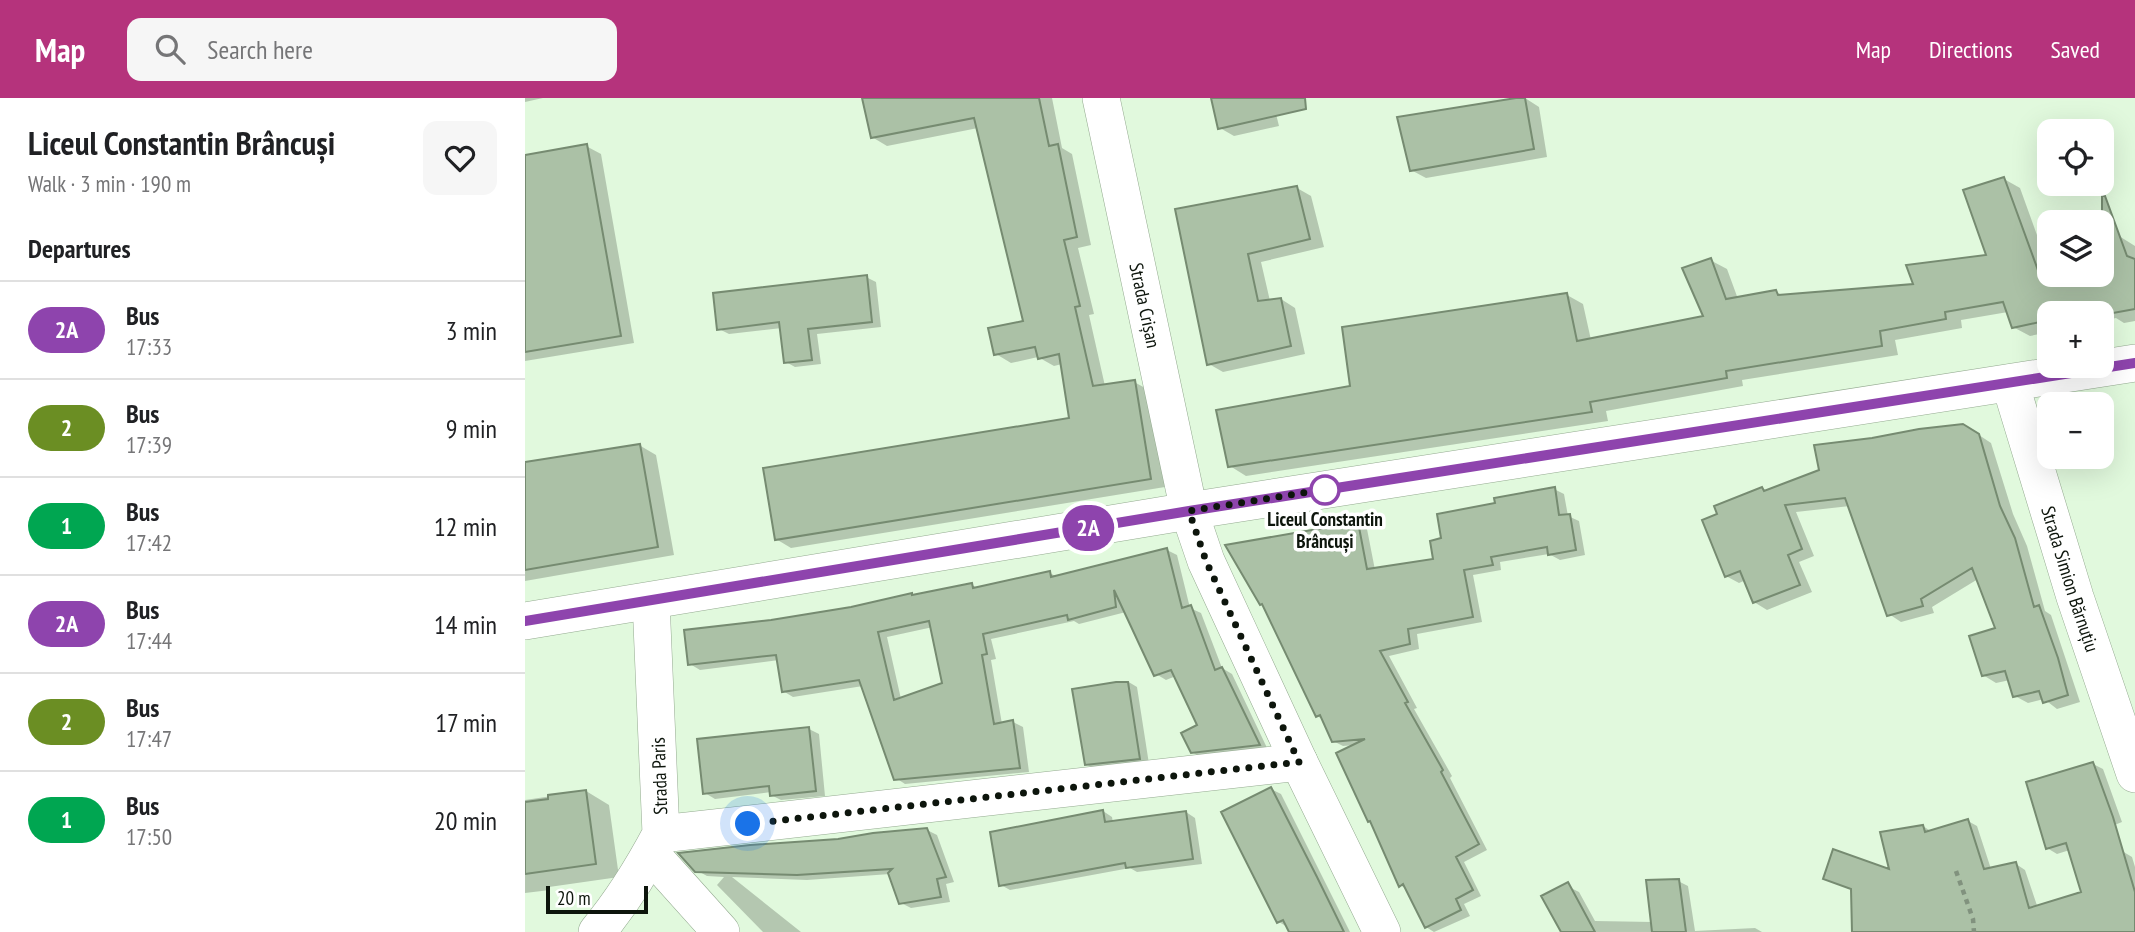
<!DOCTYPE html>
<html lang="en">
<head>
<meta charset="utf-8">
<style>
	body { margin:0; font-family:"PT Sans Narrow",sans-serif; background:#f6f6f6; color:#202124; height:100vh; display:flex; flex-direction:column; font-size:26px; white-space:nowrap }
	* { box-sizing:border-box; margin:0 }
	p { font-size:23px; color:#757577 }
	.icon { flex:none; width:38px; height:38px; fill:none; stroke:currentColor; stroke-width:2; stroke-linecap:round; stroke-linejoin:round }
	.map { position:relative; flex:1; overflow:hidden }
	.details { display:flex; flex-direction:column; background:#fff; width:525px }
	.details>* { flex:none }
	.badge { padding:0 14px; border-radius:23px; font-size:24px; line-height:46px }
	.tools { position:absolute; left:1512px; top:21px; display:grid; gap:14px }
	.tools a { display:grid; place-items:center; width:77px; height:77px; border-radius:14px; background:#fff; box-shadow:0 7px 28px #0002; font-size:35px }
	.scale { position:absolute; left:21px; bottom:18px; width:102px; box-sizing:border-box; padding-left:7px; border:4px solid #0d150c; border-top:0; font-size:19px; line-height:24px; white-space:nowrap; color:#0d150c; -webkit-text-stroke:5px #fff; paint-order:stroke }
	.you { position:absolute; width:35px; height:35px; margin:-18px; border:5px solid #fff; border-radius:50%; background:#1a73e8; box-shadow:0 0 0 10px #1a73e833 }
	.map>.badge { position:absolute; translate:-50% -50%; box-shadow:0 0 0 4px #fff }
	h2 { padding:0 28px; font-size:26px; line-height:63px }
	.round { display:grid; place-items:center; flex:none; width:74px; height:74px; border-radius:14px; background:#f6f6f6 }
	.summary { display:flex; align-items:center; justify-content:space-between; height:119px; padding:0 28px }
	h1 { font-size:33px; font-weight:800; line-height:52px }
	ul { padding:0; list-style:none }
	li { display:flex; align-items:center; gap:21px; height:98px; padding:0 28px; border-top:2px solid #e0e0e0 }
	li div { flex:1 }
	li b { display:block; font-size:26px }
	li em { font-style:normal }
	li .badge { min-width:77px; font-weight:700; text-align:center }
	header { display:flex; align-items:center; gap:42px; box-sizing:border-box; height:98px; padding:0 35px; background:#b5337c; color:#fff }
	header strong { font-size:33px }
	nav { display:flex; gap:38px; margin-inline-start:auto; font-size:24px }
	.search { width:490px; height:63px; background:#f6f6f6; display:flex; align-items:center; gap:18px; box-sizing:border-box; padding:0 24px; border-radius:14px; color:#757577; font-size:26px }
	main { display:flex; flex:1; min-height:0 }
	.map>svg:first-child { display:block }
	.shadow { fill:#0003; fill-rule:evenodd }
	.building { fill:#abc1a6; stroke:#768b71; stroke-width:2; fill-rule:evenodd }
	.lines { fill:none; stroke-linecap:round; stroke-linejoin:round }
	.minor-casing { stroke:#94aa90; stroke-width:38 }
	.path { stroke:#81927e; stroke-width:4.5; stroke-dasharray:5 5; stroke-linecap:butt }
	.minor { stroke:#fff; stroke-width:37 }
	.line-casing { stroke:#fff; stroke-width:16 }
	.line { stroke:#8e44ad; stroke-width:10 }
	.walk { stroke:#0d150c; stroke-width:7; stroke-dasharray:0 12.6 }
	.stop-dot { fill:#fff; stroke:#8e44ad; stroke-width:3.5 }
	.labels { text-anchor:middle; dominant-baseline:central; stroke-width:7; stroke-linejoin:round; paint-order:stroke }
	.street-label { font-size:19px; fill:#0d150c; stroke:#fff }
	.stop-label { font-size:19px; font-weight:bold; fill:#0d150c; stroke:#fff }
</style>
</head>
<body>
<header>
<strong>Map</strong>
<div class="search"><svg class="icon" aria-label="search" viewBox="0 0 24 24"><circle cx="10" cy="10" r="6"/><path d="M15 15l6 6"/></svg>Search here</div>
<nav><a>Map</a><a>Directions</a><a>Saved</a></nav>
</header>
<main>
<section class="details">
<div class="summary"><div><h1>Liceul Constantin Brâncuși</h1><p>Walk · 3 min · 190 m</p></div><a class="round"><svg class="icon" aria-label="heart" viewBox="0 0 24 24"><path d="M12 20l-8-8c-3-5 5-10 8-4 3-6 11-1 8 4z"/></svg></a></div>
<h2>Departures</h2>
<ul>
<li><span class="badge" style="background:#8e44ad;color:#fff">2A</span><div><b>Bus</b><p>17:33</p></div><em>3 min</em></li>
<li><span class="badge" style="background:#6b8e23;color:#fff">2</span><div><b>Bus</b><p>17:39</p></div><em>9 min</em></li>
<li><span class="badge" style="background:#00a651;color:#fff">1</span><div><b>Bus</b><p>17:42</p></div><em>12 min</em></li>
<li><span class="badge" style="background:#8e44ad;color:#fff">2A</span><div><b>Bus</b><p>17:44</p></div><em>14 min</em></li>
<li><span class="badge" style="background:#6b8e23;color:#fff">2</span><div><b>Bus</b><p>17:47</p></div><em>17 min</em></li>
<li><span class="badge" style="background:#00a651;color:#fff">1</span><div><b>Bus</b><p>17:50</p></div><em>20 min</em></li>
</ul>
</section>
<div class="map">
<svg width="1610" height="834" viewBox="0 0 1610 834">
	<rect width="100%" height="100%" fill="#e1f9dd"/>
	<path class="shadow" d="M0,0H18L0,4Z
		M353,0H527L537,50L547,56L566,147L553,150L569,216L564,217L580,288L609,284L624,292L640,389L266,450L251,441L546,321L537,266L529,268L513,259L486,265L471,256L500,224L453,30L362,48L347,39Z
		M688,0H747L754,28L709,38L695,30Z
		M1000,0L1014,9L1022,59L901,80L886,72Z
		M61,48L76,56L109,245L0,263V59Z
		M1479,81L1495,90L1521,162L1524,161V177H1577V144L1594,138L1610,148V223L1599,225L1591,220L1577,223V215H1524V234L1505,238L1488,229L1483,214L1436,222L1437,230L1370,242L1373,257L1217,282L1218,288L1081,313L1083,323L721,378L705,368L827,289L1042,197L1058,206L1066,242L1181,219L1185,162L1202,171L1213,201L1251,194L1259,198L1390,188L1464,159Z
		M772,90L786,98L799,149L736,164L745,203L756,201L770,210L780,256L698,274L684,266L652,112Z
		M341,179L351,184L356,229L292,236L296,266L270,269L261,264L257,230L204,236L194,231Z
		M1451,335L1466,345L1488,416L1502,448L1520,513L1526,517L1555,604L1532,611L1519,601L1503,605L1490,598L1485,582L1471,585L1458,577L1473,531L1453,481L1407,509L1409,515L1376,524L1364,516L1325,408L1271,414L1289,458L1274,464L1287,494L1242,512L1229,504L1221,482L1214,485L1201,478L1237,391L1243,394Z
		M114,347L131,357L149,457L0,483V366Z
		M1029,391L1039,396L1043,418L1054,423L1060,457L1035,462L1024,456L975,464L976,472L948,477L957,524L892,536L894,551L864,558L892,610L889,611L927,678L925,680L962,752L939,764L956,798L939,806L945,818L909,834L901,829L883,792L875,787L848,726L844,723L830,647L818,648L808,643L799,622L792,618L740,508L736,506L832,425L842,431L850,472L910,462L918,442L972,406Z
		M642,452L652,457L665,510L676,515L697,570L707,576L743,652L677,660L667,654L675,628L651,578L641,582L631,576L601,514L554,526L549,523L466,541L471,561L466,562L477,626L488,624L498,629L504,674L380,686L371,680L338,588L268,599L258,593L254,562L175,572L165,566L246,523L326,511L447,487L454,491L525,475L532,479ZM408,529L419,586L376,601L362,539Z
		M602,583L612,589L624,666L571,672L561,666L549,592Z
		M284,631L294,636L300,698L256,702L246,697V694L190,701L180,695Z
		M1568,666L1578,671L1597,724L1567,736L1570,744L1532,756L1522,750Z
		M746,691L756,696L825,834H766L764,830L754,824Z
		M61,693L84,707L94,779L24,789L25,792L0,795V702Z
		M578,713L587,719L588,725L661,714L670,720L677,766L612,774L605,770L485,792L476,787Z
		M1443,723L1452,728L1466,771L1491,766L1500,772L1521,834H1329L1327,792L1300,780L1367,774L1398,728L1407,734Z
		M402,732L412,737L429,784L421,786L425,804L386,810L376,805L365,776L282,782L207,779L276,834H238L192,787L199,779L182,778L171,772L313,743Z
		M1597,753L1607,759L1610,769V834H1546L1558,795Z
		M1153,783L1163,788L1170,833L1230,830L1237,834H1038L1044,789L1054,794L1070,823L1128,824Z"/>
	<path class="building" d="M337,0H514L524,48L533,46L552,139L539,142L555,208L550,209L568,288L610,282L626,381L250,442L238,370L544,320L534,256L513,261L510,249L469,257L463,230L498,223L449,20L346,40Z
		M686,0H780L781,11L693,31Z
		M991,0H1000L1009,51L885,73L872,19Z
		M62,46L96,238L0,254V57Z
		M1479,79L1514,175L1577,177V98H1580L1602,158L1610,161V211L1588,215H1524V222L1487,230L1478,204L1420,214L1421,221L1355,233L1357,248L1201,273L1202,280L1065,304L1067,314L703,369L691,312L825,288L817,229L1042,195L1052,243L1178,218L1157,170L1186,160L1201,201L1251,192L1253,197L1388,186L1381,167L1461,157L1438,92Z
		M772,88L785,141L723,156L733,203L756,200L766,248L682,267L650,111Z
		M342,177L347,224L283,231L287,262L259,265L254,224L192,232L188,195Z
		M1438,326L1454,336L1475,408L1490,440L1509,509L1514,507L1533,560L1543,597L1518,605L1514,593L1488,599L1480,573L1457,578L1444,538L1470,530L1447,470L1396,501L1398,508L1362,518L1320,400L1260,407L1277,451L1263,457L1275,487L1228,505L1215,473L1200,479L1177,422L1192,416L1189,408L1237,389L1239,393L1294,372L1289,347L1347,340L1394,331Z
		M115,346L133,449L0,472V364Z
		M1030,389L1034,417L1045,416L1051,452L1023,457L1022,449L966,459L968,467L939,472L948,519L883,531L885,546L855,553L883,604L880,605L918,672L916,674L954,746L931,759L948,792L931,801L936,812L900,830L878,786L874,789L845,723L843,724L811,655L840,641L807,644L795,617L791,619L737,506L735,507L700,447L833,424L842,471L908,461L905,443L916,440L912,416L970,405L969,400Z
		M642,450L657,510L666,507L690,572L697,569L735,647L666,655L656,635L672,627L646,572L629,578L589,492L591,509L543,522L542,517L458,536L462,556L457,557L469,626L488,622L495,670L369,682L334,582L257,594L251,557L163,567L159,532L246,522L326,509L387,495V497L447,485L448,490L525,473L526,479ZM404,523L417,585L369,602L353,534Z
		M591,584H603L615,661L560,667L547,591Z
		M284,629L291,693L245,698L244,688L178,696L172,641Z
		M1568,664L1588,719L1610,794V834H1327L1326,791L1298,781L1308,751L1364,771L1355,734L1398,727L1400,734L1443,721L1459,771L1491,764L1504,810L1556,794L1541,745L1521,751L1501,684Z
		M746,689L792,779L819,834H764L758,822L752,825L696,714Z
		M61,692L71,766L0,776V704L23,701V697Z
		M578,712L580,724L661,713L668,761L601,770L600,765L474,788L465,734Z
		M402,730L421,779L412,781L416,799L374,806L363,775L367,771L272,777L170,774L153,755L225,747L313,741L348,735Z
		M1154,781L1161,834H1127L1121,782Z
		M1043,784L1070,834H1036L1016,798Z"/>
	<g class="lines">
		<g class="minor-casing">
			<g id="minor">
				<path id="s1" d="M576,0L664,413L681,463L774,664L857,834"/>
				<path id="s2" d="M1485,285L1550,499L1610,676"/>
				<path d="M0,523L664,413L1610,265"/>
				<path d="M136,736L774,664"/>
				<path d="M126,756L196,834"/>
				<path d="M72,834C97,804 118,770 136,736L126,503"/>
			</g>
		</g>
		<path class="path" d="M1431,773L1448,821L1449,834"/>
		<use href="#minor" class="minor"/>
	</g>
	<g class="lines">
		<g class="line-casing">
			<path id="line" d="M0,523L664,413L1610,265"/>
		</g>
		<use href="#line" class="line"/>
		<path class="walk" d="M223,726L774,664L681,463L664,413L803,391L800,392"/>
	</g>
	<circle class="stop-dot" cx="800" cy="392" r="14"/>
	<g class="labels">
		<g class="street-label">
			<text stroke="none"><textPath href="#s1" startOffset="212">Strada Crișan</textPath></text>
			<text stroke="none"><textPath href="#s2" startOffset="205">Strada Simion Bărnuțiu</textPath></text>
			<text transform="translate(134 678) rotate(-92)">Strada Paris</text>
		</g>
		<g class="stop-label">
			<text x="800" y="421">Liceul Constantin<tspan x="800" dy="22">Brâncuși</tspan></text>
		</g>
	</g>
</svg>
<div class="tools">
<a><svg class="icon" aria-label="locate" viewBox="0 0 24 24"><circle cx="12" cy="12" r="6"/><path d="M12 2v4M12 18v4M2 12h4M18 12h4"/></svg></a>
<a><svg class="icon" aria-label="layers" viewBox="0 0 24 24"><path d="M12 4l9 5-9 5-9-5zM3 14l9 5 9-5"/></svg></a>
<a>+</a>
<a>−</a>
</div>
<div class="scale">20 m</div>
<div class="you" style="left:223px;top:726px"></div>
<b class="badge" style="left:563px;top:430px;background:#8e44ad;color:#fff">2A</b>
</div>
</main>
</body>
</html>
